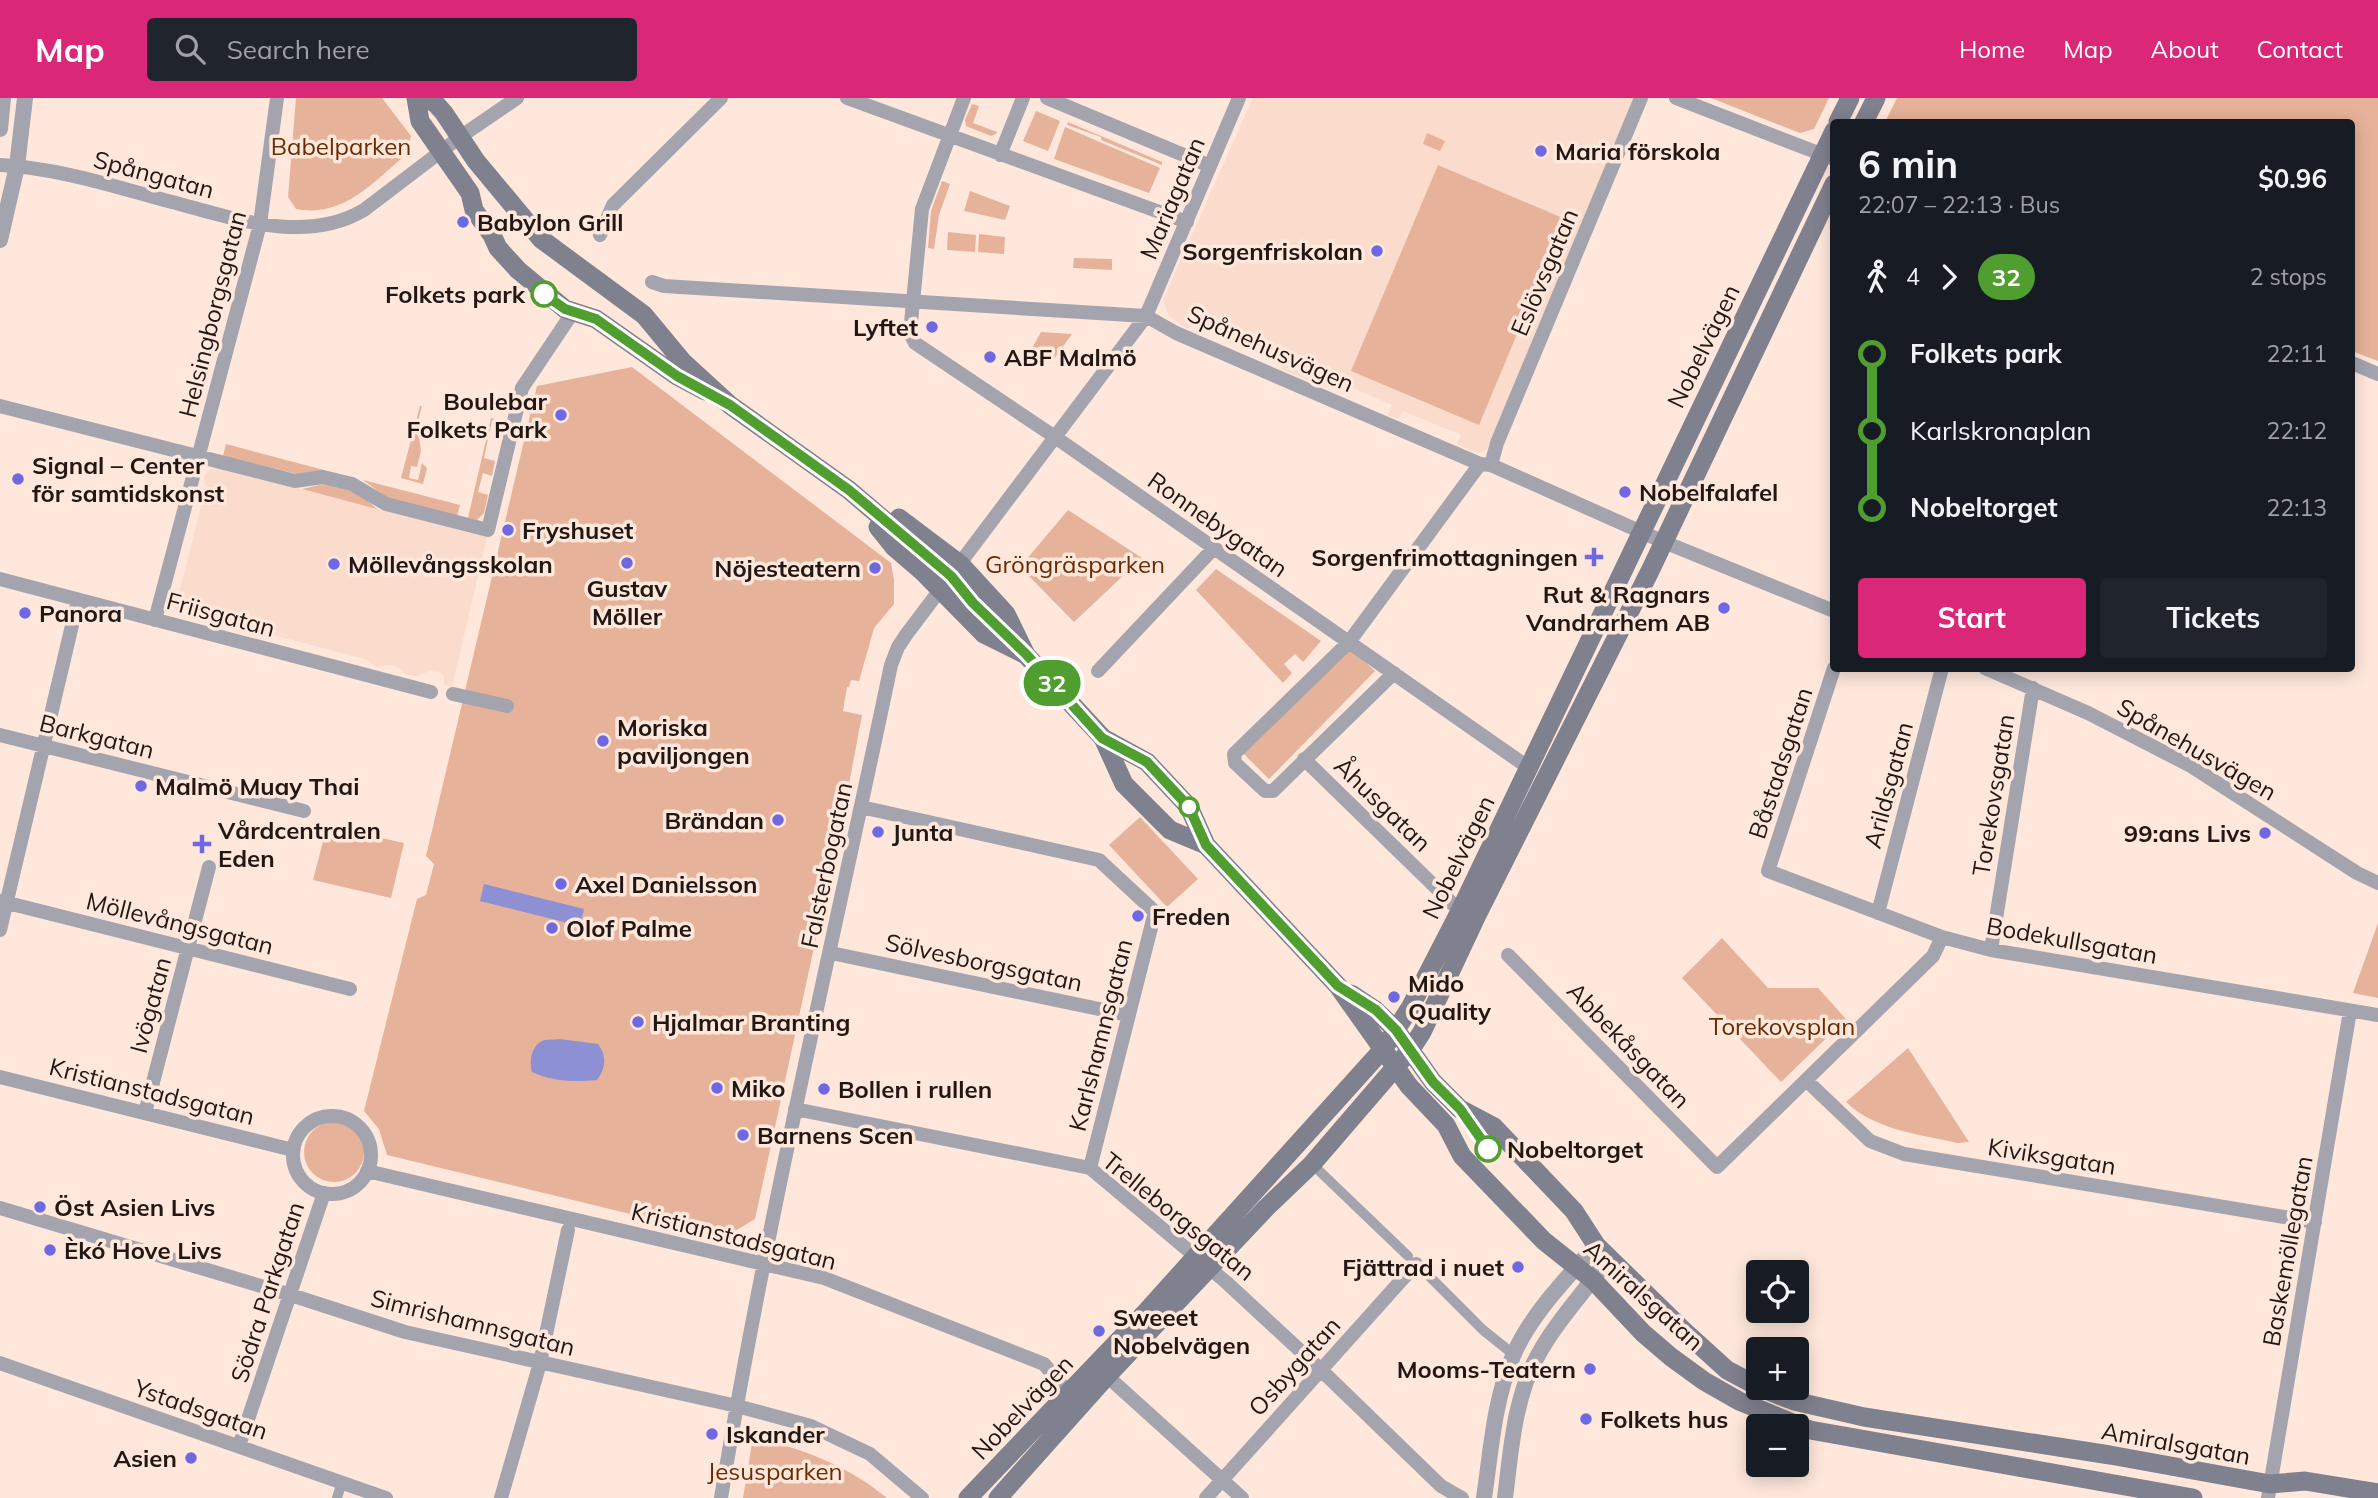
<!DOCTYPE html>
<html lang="en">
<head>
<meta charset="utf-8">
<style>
	body { margin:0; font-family:Mulish,sans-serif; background:#20242c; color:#f1f3f6; height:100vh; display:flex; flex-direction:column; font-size:26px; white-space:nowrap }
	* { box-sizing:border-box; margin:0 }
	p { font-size:23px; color:#9ea1a6 }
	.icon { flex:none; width:38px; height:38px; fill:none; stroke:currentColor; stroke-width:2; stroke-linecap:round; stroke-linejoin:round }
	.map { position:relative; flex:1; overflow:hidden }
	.drawer { position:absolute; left:1830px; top:21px; width:525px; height:553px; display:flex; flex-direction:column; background:#171b24; border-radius:7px; box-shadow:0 4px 18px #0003 }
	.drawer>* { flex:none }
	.badge { padding:0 14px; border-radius:23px; font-size:24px; line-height:46px }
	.buttons { position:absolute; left:1746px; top:1162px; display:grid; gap:14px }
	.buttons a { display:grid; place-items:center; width:63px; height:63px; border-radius:7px; background:#171b24; box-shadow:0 4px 18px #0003; font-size:35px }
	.map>.badge { position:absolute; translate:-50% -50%; box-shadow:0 0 0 4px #fff }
	.legs { display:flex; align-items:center; gap:10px; height:77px; padding:0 28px; font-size:23px }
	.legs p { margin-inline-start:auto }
	.headline { display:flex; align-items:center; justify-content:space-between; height:119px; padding:0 28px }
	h1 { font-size:38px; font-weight:700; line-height:52px }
	.button { display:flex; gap:14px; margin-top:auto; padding:14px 28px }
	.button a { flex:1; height:80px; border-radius:7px; background:#db2777; color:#fff; font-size:28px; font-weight:700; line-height:80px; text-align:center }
	.button a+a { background:#20242c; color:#f1f3f6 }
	ul { padding:0 28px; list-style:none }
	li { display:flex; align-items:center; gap:24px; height:77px; font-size:26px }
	li i { display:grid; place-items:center; width:10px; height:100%; margin:0 9px; background:currentColor }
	li i::after { content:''; width:18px; height:18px; margin:-9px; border:5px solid; border-radius:50%; background:#171b24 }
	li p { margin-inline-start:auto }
	li:first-child i { background:linear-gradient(#0000 50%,currentColor 0) }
	li:last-child i { background:linear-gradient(currentColor 50%,#0000 0) }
	header { display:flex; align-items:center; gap:42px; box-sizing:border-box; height:98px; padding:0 35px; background:#db2777; color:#fff }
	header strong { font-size:33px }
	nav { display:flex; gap:38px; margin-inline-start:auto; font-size:24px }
	.search { width:490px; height:63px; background:#20242c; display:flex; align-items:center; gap:18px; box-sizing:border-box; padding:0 24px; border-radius:7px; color:#9ea1a6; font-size:26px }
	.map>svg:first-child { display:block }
	.built { fill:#fadbcc }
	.green { fill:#e6b299 }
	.water { fill:#8d90d2 }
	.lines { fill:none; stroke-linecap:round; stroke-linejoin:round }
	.pedestrian { stroke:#a3a4ad; stroke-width:10 }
	.minor { stroke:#a3a4ad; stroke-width:14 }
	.tertiary { stroke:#a3a4ad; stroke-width:16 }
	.secondary { stroke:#80818e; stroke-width:19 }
	.line-1-casing { stroke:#fff; stroke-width:16 }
	.line-1 { stroke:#509e2f; stroke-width:10 }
	.poi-dot { fill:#6f68e3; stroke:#ffe7dc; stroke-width:2.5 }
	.stop-1-dot { fill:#fff; stroke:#509e2f; stroke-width:3.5 }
	.labels { text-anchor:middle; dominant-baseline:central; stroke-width:7; stroke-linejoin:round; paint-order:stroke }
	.park-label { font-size:24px; fill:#6a2b01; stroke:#ffe7dc }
	.poi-label { font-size:24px; font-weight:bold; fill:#211814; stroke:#ffe7dc; text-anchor:start }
	.street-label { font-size:24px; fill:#211814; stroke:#ffe7dc }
	.stop-label { font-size:24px; font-weight:bold; fill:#211814; stroke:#ffe7dc; text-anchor:end }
</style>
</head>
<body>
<header>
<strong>Map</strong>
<div class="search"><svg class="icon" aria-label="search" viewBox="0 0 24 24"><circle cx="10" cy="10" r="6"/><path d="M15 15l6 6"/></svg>Search here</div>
<nav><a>Home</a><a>Map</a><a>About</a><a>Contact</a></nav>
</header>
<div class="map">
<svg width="2378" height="1400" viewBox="0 0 2378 1400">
	<rect width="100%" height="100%" fill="#ffe7dc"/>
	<path class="built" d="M1253,0H1634L1487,351L1479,355L1474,354L1457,346L1461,337L1403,313L1398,321L1388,317L1392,307L1334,282L1330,291L1281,271L1284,262L1193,222L1188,231L1169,218L1163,202Z
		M220,370L487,439L452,589L444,586V578L440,574L430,573L416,578L406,577L400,570L390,567L376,569L368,562L206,519L197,522L178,515L174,510L173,500L180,491L206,389L204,378L210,371Z"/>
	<path class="green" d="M296,0H382L411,38L407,56C373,84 344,120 296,111L288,99Z
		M1711,0H1829L1814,31L1800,35Z
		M1897,0H2378V263L2352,253V24H1885Z
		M972,6L979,8L973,25L997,34L996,36L991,38L966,28L965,22Z
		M1036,13L1060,23L1048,53L1023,43Z
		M1068,24L1162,64V67L1101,42V39L1067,27Z
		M1065,29L1160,70L1149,95L1054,61Z
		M1427,35L1445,43L1440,53L1423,46Z
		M1438,67L1565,121L1479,327L1351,273Z
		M942,83L950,86L939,117L934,151L928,150L931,113Z
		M970,93L1010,108L1005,122L964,113Z
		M948,134L976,137L975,154L947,152Z
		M979,136L1005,139L1004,156L978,154Z
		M1074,160L1112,161V172L1073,170Z
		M1041,234L1072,236L1051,265L1031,252Z
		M632,269L891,465L894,482V506L874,530L859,583L851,582L849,589H847L843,613L862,617L846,702L755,1121L725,1139L387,1057L379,1031L364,1013L417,801L426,797L434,766L426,758L537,288Z
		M420,308H422L417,327L421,353L417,369L411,368L409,380L418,382L422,365L427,370L423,386L401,380Z
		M491,320L495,321L492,323L484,360L495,363L492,378L483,375L478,394L488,397L484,415L477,422L468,420Z
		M226,346L324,372L301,377L223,358Z
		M363,382L460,407L457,418L389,401Z
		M324,386L358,394L377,411L302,391Z
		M1068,412L1142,460L1074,524L1020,469Z
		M1216,471L1321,543L1303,564L1295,556L1284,566L1292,575L1283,585L1196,492Z
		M1346,546L1375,573L1269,681L1241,653Z
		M1140,719L1198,781L1167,809L1109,747Z
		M327,728L404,745L391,800L313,782Z
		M2378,825V900L2353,895Z
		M1722,840L1768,890H1818L1846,921L1781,984L1682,880Z
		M1908,950L1969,1044L1957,1045C1919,1036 1875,1032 1846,1004Z
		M304 1054a30 30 0 1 1 60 0a30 30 0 1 1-60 0Z
		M753,1339C803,1351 847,1367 887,1400H743Z"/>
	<path class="water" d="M484,786L584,811L580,828L480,803Z
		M559,941L598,946C607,958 606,970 597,982C575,984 553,984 532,974C529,965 531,948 542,943C546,941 554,942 559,941Z"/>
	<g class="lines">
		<path class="pedestrian" d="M1312,1066L1408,1158
			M1425,1174L1483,1232L1513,1256
			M337,1400L342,1384"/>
		<path class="minor" d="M847,0L1187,124
			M964,0L922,111L910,235L915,245L1055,339L1529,670
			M1047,0L1210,68
			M1676,0L1834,61
			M1000,57L1023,0
			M0,67C59,70 116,89 172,104C233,120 305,147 364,112L460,39L517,0
			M600,137L613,107L721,0
			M652,184L664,188L1146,218L1176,235L1480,366L1491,367L1664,444L1834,513
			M2352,265L2378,276
			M0,308L295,383L323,379L352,386L386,406L488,432L522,290L573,214
			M1491,367L1497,345L1641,0
			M0,481L431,594
			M155,522L260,126L277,0
			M1834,570L1768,773L1942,839L1991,852L2378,917
			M1985,570L2088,615L2191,668L2357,775L2378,785
			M1098,573L1213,451
			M1394,575L1273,693H1265L1235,665L1234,656L1349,544L1480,366
			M453,596L507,608
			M0,637L304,713
			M1304,661L1460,813
			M861,709L1099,762L1155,814L1090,1070
			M0,803L350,891
			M1878,815L1942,570
			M0,832L78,502
			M1991,852L2033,590
			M831,855L1128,917
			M1508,857L1717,1069L1933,858L1942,839
			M0,979L293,1052
			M1807,983L1870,1043L1904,1056L2315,1124
			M795,1011L1090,1070L1226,1184L1321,1272L1441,1388L1462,1400
			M145,1015L209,769
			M293 1057a39 39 0 1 1 78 0a39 39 0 1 1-78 0Z
			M367,1073L824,1180L1044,1266L1069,1296
			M0,1110L291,1197L405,1234L737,1308L811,1328L870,1356L922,1400
			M0,1265L386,1400
			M1107,1278L1242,1400
			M239,1348L324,1095
			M501,1400L540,1265L568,1132
			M721,1400C767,1120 833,845 891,567L898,549L906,537L1146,218L1239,0
			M1206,1400L1416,1166
			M2268,1400L2350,913"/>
		<path class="tertiary" d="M0,31L3,0
			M0,142L17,68L25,0
			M1484,1400C1491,1353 1494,1302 1513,1258C1530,1217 1567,1180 1596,1147
			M1505,1400C1511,1353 1514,1301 1537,1259C1556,1223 1586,1193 1609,1159"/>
		<path class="secondary" d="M416,0L420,23L470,95L474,112L492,137L498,150L518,172L565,211L596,221L677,278L705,293
			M427,0L436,6L444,15L476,63L541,141L644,217L683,264L730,307L849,392L951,479
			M1838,24L1850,0
			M1864,24L1876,0
			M899,420L960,466L1006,516L1026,557L1103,640L1124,686L1170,732L1206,747
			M878,429L894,449L923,474L984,536L1026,557
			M1103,640L1147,664L1189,709L1206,747L1338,888L1409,988L1446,1027L1462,1058L1544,1143L1593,1182L1643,1235L1671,1259L1704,1283L1739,1303L1810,1332L2193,1400
			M1351,896L1375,912L1396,932L1433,984L1460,1011L1494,1029L1574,1113L1596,1147L1683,1232L1727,1272L1759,1289
			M1761,1290L1794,1303L1864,1319L2110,1357L2270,1386L2305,1383L2378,1395
			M968,1400L1144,1216L1384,950L1410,910L1460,813L1834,33
			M998,1400L1107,1278L1266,1110L1312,1066L1411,951L1422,934L1477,817L1650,473L1834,86"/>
	</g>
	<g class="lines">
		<g class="line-1-casing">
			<path id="line-1" d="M544,196L565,211L596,221L677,278L730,307L849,392L951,478L973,505L1026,556L1102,640L1147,664L1189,709L1206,747L1338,888L1376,912L1396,932L1433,984L1460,1011L1488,1051"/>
		</g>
		<use href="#line-1" class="line-1"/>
	</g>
	<g class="poi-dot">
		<circle cx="1541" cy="53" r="7"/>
		<circle cx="463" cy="124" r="7"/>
		<circle cx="1377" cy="153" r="7"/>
		<circle cx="932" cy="229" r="7"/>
		<circle cx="990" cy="259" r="7"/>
		<circle cx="561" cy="317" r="7"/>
		<circle cx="18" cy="381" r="7"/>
		<circle cx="1625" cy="394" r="7"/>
		<circle cx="508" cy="432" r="7"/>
		<path d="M1590.5 448.5h7v7h7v7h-7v7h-7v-7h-7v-7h7z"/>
		<circle cx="627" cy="465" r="7"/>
		<circle cx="334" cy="466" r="7"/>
		<circle cx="875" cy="470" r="7"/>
		<circle cx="1724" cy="510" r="7"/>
		<circle cx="25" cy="515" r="7"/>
		<circle cx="603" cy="643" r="7"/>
		<circle cx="141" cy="688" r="7"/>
		<circle cx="778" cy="722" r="7"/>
		<circle cx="878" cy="734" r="7"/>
		<circle cx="2265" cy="735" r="7"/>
		<path d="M198.5 735.5h7v7h7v7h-7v7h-7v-7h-7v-7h7z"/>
		<circle cx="561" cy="786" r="7"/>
		<circle cx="1138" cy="818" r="7"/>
		<circle cx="552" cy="830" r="7"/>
		<circle cx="1394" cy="899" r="7"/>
		<circle cx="638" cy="924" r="7"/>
		<circle cx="717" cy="990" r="7"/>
		<circle cx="824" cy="991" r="7"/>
		<circle cx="743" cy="1037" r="7"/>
		<circle cx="40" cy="1109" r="7"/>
		<circle cx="50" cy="1152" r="7"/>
		<circle cx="1518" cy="1169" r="7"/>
		<circle cx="1099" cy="1233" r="7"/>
		<circle cx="1590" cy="1271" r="7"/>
		<circle cx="1586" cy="1321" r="7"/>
		<circle cx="712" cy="1336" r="7"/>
		<circle cx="191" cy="1360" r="7"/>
	</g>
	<g class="stop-1-dot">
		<circle cx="544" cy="196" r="12"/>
		<circle cx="1189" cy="709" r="9"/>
		<circle cx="1488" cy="1051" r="12"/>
	</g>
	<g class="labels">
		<g class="park-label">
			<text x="341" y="48">Babelparken</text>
			<text x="1075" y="466">Gröngräsparken</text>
			<text x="1782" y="928">Torekovsplan</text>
			<text x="775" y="1373">Jesusparken</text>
		</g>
		<g class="poi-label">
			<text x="1555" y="53">Maria förskola</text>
			<text x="477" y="124">Babylon Grill</text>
			<text x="1363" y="153" text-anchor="end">Sorgenfriskolan</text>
			<text x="918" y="229" text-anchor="end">Lyftet</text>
			<text x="1004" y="259">ABF Malmö</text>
			<text x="547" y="303" text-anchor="end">Boulebar<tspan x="547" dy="28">Folkets Park</tspan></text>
			<text x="32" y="367">Signal – Center<tspan x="32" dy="28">för samtidskonst</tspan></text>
			<text x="1639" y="394">Nobelfalafel</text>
			<text x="522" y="432">Fryshuset</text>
			<text x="1578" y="459" text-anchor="end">Sorgenfrimottagningen</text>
			<text x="348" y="466">Möllevångsskolan</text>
			<text x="861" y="470" text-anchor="end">Nöjesteatern</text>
			<text x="627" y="490" text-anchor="middle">Gustav<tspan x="627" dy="28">Möller</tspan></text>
			<text x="1710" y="496" text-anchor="end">Rut &amp; Ragnars<tspan x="1710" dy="28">Vandrarhem AB</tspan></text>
			<text x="39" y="515">Panora</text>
			<text x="617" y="629">Moriska<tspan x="617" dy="28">paviljongen</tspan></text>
			<text x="155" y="688">Malmö Muay Thai</text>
			<text x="764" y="722" text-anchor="end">Brändan</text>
			<text x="218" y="732">Vårdcentralen<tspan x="218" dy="28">Eden</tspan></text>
			<text x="892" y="734">Junta</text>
			<text x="2251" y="735" text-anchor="end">99:ans Livs</text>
			<text x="575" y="786">Axel Danielsson</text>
			<text x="1152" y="818">Freden</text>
			<text x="566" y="830">Olof Palme</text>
			<text x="1408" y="885">Mido<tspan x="1408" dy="28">Quality</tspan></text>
			<text x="652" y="924">Hjalmar Branting</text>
			<text x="731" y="990">Miko</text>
			<text x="838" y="991">Bollen i rullen</text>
			<text x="757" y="1037">Barnens Scen</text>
			<text x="54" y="1109">Öst Asien Livs</text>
			<text x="64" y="1152">Èkó Hove Livs</text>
			<text x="1504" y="1169" text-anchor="end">Fjättrad i nuet</text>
			<text x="1113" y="1219">Sweeet<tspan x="1113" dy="28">Nobelvägen</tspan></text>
			<text x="1576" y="1271" text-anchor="end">Mooms-Teatern</text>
			<text x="1600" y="1321">Folkets hus</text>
			<text x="726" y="1336">Iskander</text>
			<text x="177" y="1360" text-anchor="end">Asien</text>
		</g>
		<g class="street-label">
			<text transform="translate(154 76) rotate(15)">Spångatan</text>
			<text transform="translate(1172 100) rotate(-67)">Mariagatan</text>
			<text transform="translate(1544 174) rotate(-67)">Eslövsgatan</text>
			<text transform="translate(212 216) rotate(-76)">Helsingborgsgatan</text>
			<text transform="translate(1703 248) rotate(-64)">Nobelvägen</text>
			<text transform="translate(1271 250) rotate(24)">Spånehusvägen</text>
			<text transform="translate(1218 426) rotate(35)">Ronnebygatan</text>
			<text transform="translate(221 516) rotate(15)">Friisgatan</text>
			<text transform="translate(97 638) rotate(14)">Barkgatan</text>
			<text transform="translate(2197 651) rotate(30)">Spånehusvägen</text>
			<text transform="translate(1780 665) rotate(-72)">Båstadsgatan</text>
			<text transform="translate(1888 687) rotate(-75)">Arildsgatan</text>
			<text transform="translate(1993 697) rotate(-81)">Torekovsgatan</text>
			<text transform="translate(1383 706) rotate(44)">Åhusgatan</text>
			<text transform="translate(1458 759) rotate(-64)">Nobelvägen</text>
			<text transform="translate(826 767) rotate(-78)">Falsterbogatan</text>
			<text transform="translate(180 825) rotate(14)">Möllevångsgatan</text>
			<text transform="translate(2072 842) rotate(10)">Bodekullsgatan</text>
			<text transform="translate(984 864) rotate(12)">Sölvesborgsgatan</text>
			<text transform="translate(150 907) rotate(-75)">Ivögatan</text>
			<text transform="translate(1100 937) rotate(-76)">Karlshamnsgatan</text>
			<text transform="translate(1629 947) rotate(46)">Abbekåsgatan</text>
			<text transform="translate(152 993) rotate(14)">Kristianstadsgatan</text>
			<text transform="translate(2052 1058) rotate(9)">Kiviksgatan</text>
			<text transform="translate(1179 1118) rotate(39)">Trelleborgsgatan</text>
			<text transform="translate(734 1138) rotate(14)">Kristianstadsgatan</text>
			<text transform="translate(2287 1153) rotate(-80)">Baskemöllegatan</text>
			<text transform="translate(267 1194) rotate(-72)">Södra Parkgatan</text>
			<text transform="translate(1644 1197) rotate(42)">Amiralsgatan</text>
			<text transform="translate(473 1224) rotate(14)">Simrishamnsgatan</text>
			<text transform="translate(1294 1268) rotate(-48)">Osbygatan</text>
			<text transform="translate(1022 1309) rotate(-46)">Nobelvägen</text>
			<text transform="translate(201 1311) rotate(19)">Ystadsgatan</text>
			<text transform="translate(2176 1345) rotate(10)">Amiralsgatan</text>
		</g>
		<g class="stop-label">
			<text x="525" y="196">Folkets park</text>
			<text x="1507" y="1051" text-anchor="start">Nobeltorget</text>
		</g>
	</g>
</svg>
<div class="buttons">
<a><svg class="icon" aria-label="locate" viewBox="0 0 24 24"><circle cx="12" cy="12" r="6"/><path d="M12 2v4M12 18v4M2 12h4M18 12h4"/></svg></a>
<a>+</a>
<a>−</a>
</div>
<b class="badge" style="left:1052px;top:585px;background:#509e2f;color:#fff">32</b>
<section class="drawer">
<div class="headline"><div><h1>6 min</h1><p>22:07 – 22:13 · Bus</p></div><b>$0.96</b></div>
<div class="legs"><svg class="icon" aria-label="walk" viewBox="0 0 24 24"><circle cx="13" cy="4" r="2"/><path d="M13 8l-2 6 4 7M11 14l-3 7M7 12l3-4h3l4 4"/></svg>4<svg class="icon" aria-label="forward" viewBox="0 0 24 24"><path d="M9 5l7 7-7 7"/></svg><b class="badge" style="background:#509e2f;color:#fff">32</b><p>2 stops</p></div>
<ul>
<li><i style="color:#509e2f"></i><b>Folkets park</b><p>22:11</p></li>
<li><i style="color:#509e2f"></i><span>Karlskronaplan</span><p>22:12</p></li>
<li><i style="color:#509e2f"></i><b>Nobeltorget</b><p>22:13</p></li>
</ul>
<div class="button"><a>Start</a><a>Tickets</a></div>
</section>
</div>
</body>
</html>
